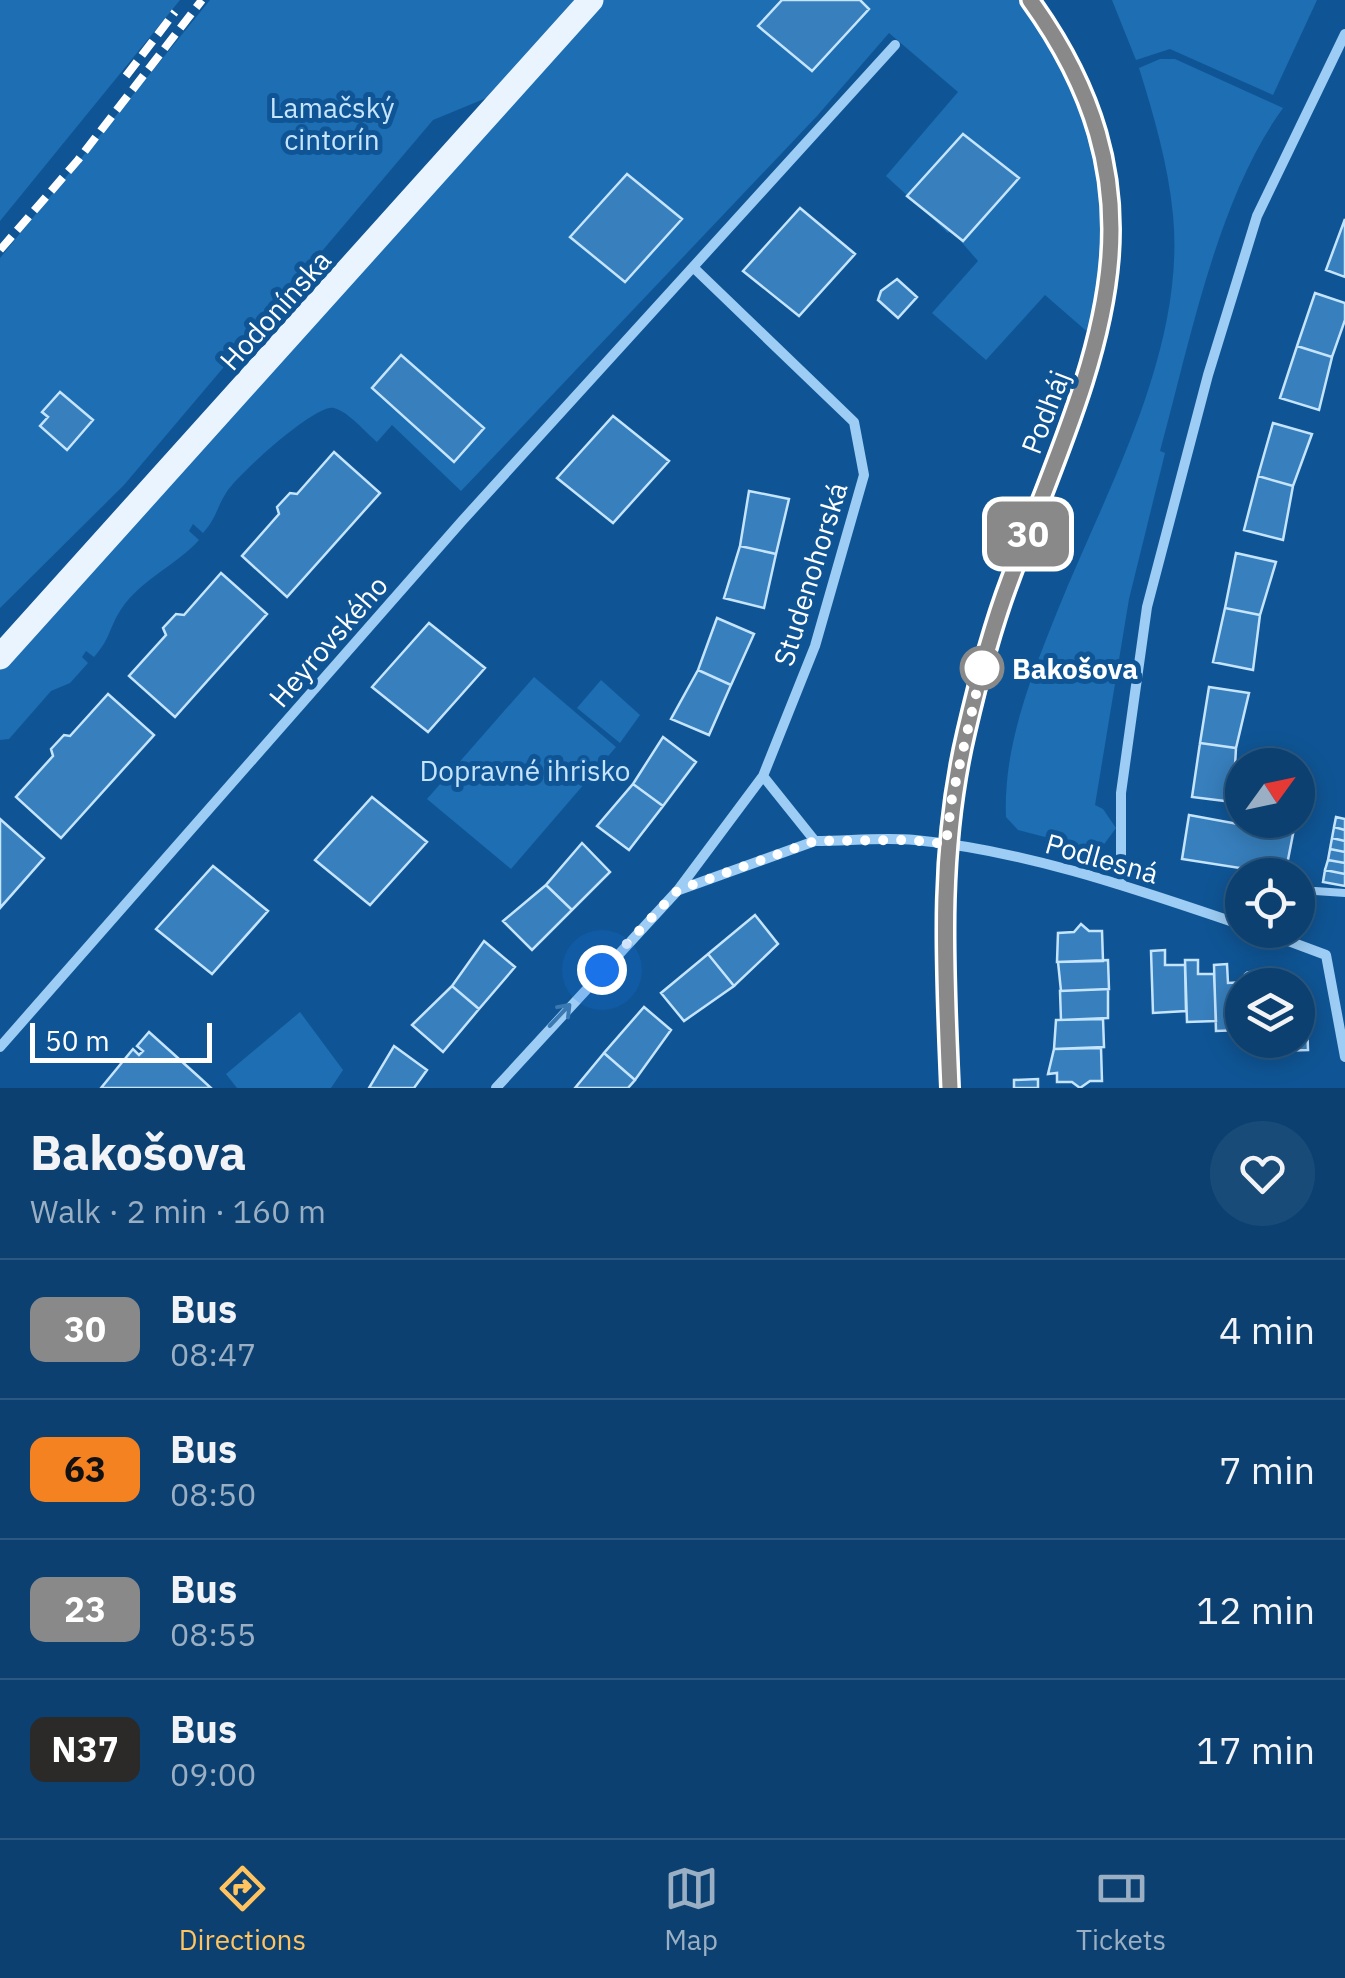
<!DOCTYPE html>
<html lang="en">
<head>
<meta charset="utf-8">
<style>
	body { margin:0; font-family:"IBM Plex Sans",sans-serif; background:#194b78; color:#f1f3f6; height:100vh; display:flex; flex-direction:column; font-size:38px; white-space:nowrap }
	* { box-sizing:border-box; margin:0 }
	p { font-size:32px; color:#9aafc3 }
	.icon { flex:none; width:55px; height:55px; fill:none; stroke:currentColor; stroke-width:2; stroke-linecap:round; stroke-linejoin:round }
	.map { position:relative; height:1088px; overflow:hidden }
	.details { display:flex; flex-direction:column; background:#0b4070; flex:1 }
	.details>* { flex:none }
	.badge { padding:0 20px; border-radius:15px; font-size:35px; line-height:65px }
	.needle { width:65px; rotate:57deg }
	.tools { position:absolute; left:1225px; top:748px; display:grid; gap:20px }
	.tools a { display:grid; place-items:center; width:90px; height:90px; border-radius:50%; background:#0b4070; box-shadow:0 5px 25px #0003,0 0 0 2px #2b5983; font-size:50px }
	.scale { position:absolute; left:30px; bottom:25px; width:182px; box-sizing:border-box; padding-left:10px; border:5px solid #fff; border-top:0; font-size:28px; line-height:35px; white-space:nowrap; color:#fff; -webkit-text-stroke:8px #0f5595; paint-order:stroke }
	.you { position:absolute; width:50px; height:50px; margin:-25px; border:8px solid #fff; border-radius:50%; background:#1a73e8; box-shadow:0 0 0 15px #1a73e833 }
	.map>.badge { position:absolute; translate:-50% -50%; box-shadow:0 0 0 5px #fff }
	.round { display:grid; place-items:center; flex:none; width:105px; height:105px; border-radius:52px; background:#194b78 }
	.overview { display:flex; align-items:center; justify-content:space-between; height:170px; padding:0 30px }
	h1 { font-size:48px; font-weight:800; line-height:75px }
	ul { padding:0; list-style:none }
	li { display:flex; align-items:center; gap:30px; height:140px; padding:0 30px; border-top:2px solid #2b5983 }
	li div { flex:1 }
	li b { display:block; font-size:38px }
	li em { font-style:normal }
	li .badge { min-width:110px; font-weight:700; text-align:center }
	.dock { display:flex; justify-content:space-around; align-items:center; height:140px; border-top:2px solid #2b5983; background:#0b4070; font-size:28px; color:#9aafc3 }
	.dock a { display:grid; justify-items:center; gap:5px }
	.dock .active { color:#ffc360 }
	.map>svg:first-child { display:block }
	.green { fill:#1d6eb2 }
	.building { fill:#377fbd; stroke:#c5e4fe; stroke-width:2.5 }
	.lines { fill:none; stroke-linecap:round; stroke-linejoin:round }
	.service { stroke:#9dccf4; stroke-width:8 }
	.minor { stroke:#9dccf4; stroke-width:10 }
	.tertiary { stroke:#9dccf4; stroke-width:18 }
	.primary { stroke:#eaf4ff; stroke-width:25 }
	.rail { stroke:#fff; stroke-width:8; stroke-dasharray:18 8; stroke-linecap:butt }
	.oneway { stroke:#3a79b2 }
	.line-casing { stroke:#fff; stroke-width:22 }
	.line { stroke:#898989; stroke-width:15 }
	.walk { stroke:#fff; stroke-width:10; stroke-dasharray:0 18 }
	.stop-dot { fill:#fff; stroke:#898989; stroke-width:5 }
	.labels { text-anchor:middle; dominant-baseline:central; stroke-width:10; stroke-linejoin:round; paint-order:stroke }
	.park-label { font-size:28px; fill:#c5e4fe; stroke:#0f5595 }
	.street-label { font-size:28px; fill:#fff; stroke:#0f5595 }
	.stop-label { font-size:28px; font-weight:bold; fill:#fff; stroke:#0f5595; text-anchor:start }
</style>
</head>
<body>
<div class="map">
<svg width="1345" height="1088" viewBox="0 0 1345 1088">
	<rect width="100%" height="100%" fill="#0f5595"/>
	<path class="green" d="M0,0H180L0,221Z
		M210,0H1031L1072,66L1112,208L1099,342L1045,295L986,360L932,313L978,261L951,230L948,233L886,176L958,92L889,33L817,116L461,491L392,425L377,442C365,432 349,412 334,408C316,403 237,475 226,493C216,509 217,517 203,533L193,524L189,531L199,540C175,567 136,581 117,616C108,633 109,640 94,657L86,651L82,657L88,663L70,683L51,691L9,739L0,740V657L513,87L433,120L124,485L0,608V258Z
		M1112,0H1317L1273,95L1170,49L1136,60Z
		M1160,59H1175L1283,108C1217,199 1190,342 1160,451L1165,453L1129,599L1095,805L1103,809L1116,828L1099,851L1018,830L1006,817C1003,747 1031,677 1057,612C1106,490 1186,351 1173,215C1168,164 1154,116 1139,68Z
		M534,677L616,747L511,869L427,799Z
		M601,680L640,715L620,743L577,708Z
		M300,1012L343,1070L331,1088H237L226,1074Z"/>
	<path class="building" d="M782,0H860L869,9L812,71L758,26Z
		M963,134L1019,178L963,241L907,196Z
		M627,174L682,219L625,282L570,237Z
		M800,208L855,254L799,316L743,271Z
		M1345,219V277L1326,270Z
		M897,279L917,297L898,318L878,300L881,291Z
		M1315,293L1345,303V320L1332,357L1297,346Z
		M1297,346L1332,357L1319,410L1280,398Z
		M401,355L484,428L454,462L372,388Z
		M60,392L93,420L67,450L40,426L48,417L42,412Z
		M613,416L669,461L613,523L557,478Z
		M1273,423L1312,434L1293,486L1258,476Z
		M334,452L380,493L287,597L242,556L279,514L277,507L290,493L297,494Z
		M1258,476L1293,486L1283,540L1244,530Z
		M749,491L789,499L776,554L740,546Z
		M740,546L776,554L764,608L724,598Z
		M1236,553L1276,562L1260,615L1225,608Z
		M221,573L267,614L175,717L129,676L166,635L163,628L176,614L184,615Z
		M1225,608L1260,615L1253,670L1213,662Z
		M717,618L754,634L731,685L698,670Z
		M429,623L485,668L428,732L372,687Z
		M698,670L731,685L709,735L671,719Z
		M1209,687L1249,693L1236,748L1200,743Z
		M108,694L154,735L61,838L16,797L53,756L51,749L64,735L70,736Z
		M663,737L696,762L663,806L633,784Z
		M1200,743L1236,748L1233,802L1192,797Z
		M633,784L663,806L629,850L597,826Z
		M372,797L427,842L370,905L315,860Z
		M1189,815L1293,834L1285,875L1182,859Z
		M1336,817L1345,819V830L1334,827Z
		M0,819L44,858L0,908Z
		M1334,827L1345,830V841L1332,838Z
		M1332,838L1345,841V852L1330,849Z
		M582,843L610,872L572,910L546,885Z
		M1330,849L1345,852V863L1328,860Z
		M1328,860L1345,863V874L1325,870Z
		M213,866L268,911L212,974L156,929Z
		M1325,870L1345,874V886L1323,882Z
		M546,885L572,910L532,950L503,921Z
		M755,915L778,944L734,986L708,954Z
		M1081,924L1089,931H1102L1103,961L1057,962L1058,933L1074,932Z
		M484,941L515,967L479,1009L452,986Z
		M1165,950V965H1185L1186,1011L1153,1013L1151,951Z
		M708,954L734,986L684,1021L661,993Z
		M1108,960L1109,989L1061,991L1058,962Z
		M1185,960H1198V974H1214L1216,1021L1187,1022Z
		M1227,964L1228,983L1244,982L1242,1030L1216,1031L1214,965Z
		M1243 979a7 7 0 1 1 14 0a7 7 0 1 1-14 0Z
		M1273,976H1287V985H1273Z
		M452,986L479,1009L443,1052L412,1025Z
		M1108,989V1018L1061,1020L1060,991Z
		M1298,991H1306L1308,1050L1275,1051V1040H1298Z
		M644,1007L671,1030L635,1080L604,1053Z
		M1103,1019L1104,1047L1054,1049L1056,1020Z
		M149,1032L199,1077L211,1088H101L133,1049L139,1055L143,1051L137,1046Z
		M394,1046L427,1070L414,1088H369Z
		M1101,1048L1102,1081H1090L1080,1088L1072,1082H1057V1073L1048,1074L1054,1049Z
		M604,1053L635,1080L628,1088H575Z
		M1038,1079V1088H1014V1080Z"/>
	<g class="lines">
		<path class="service" d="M1315,891L1345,893"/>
		<path class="minor" d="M763,776L815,841C848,841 882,837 915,840C1028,851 1136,889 1242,925
			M1121,884V793L1147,607L1208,375L1257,216L1345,34
			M679,890L815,841
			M1259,930L1326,955L1345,1057
			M0,1047L462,521L895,45
			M496,1088L678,890L763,776L815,646L864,475L854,422L694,268"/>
		<path class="tertiary" d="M950,1088C945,967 938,852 966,733C978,681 991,630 1010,580C1090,368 1181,210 1031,0"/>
		<path class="primary" d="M0,657L591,0"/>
		<path class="rail" d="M126,76L175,12
			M0,250L78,160L202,0"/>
	</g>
	<defs><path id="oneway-shaft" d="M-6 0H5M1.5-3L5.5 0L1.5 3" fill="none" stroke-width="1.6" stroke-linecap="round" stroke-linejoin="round" transform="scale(2.5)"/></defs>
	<use class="oneway" href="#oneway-shaft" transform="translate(560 1015) rotate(-47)"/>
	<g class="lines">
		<g class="line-casing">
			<path id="line" d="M950,1088C945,967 938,852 966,733C978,681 991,630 1010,580C1089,369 1181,209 1030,0"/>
		</g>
		<use href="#line" class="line"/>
		<path class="walk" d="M602,970L678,890L815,841L910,840L946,844L952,798L982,668"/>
	</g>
	<circle class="stop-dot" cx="982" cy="668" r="20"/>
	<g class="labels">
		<g class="park-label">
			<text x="332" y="107">Lamačský<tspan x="332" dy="32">cintorín</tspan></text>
			<text x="525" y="770">Dopravné ihrisko</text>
		</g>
		<g class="street-label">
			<text transform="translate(275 310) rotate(-48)">Hodonínska</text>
			<text transform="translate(1045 412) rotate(-69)">Podháj</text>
			<text transform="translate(810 574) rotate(-73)">Studenohorská</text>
			<text transform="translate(328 641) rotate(-49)">Heyrovského</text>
			<text transform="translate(1102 858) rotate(16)">Podlesná</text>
		</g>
		<g class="stop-label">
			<text x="1012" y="668">Bakošova</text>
		</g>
	</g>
</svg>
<div class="tools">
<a><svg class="needle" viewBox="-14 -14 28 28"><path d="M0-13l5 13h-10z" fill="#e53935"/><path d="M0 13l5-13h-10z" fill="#9aafc3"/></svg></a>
<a><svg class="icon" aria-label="locate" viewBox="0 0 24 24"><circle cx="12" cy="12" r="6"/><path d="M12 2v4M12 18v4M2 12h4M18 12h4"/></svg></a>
<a><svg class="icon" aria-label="layers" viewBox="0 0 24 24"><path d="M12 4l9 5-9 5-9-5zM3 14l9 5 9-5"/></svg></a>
</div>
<div class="scale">50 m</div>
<div class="you" style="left:602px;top:970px"></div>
<b class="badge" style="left:1028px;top:534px;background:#898989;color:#fff">30</b>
</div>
<section class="details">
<div class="overview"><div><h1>Bakošova</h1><p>Walk · 2 min · 160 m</p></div><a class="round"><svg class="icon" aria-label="heart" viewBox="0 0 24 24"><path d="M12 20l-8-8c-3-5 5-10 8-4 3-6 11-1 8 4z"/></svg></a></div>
<ul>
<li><span class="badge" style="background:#898989;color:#fff">30</span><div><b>Bus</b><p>08:47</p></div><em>4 min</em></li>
<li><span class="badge" style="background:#f58220;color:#111">63</span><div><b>Bus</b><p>08:50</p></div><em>7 min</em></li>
<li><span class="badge" style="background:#898989;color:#fff">23</span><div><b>Bus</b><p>08:55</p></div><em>12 min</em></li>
<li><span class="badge" style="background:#2b2a29;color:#fff">N37</span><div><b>Bus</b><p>09:00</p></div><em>17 min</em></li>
</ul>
</section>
<nav class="dock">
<a class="active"><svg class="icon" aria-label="directions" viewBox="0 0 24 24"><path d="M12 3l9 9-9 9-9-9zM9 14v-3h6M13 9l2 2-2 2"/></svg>Directions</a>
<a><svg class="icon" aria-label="map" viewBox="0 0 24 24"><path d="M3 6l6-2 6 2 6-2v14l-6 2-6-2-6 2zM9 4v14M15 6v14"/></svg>Map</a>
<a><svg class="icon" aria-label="tickets" viewBox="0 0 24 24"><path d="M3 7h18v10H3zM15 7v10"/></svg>Tickets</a>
</nav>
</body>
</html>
